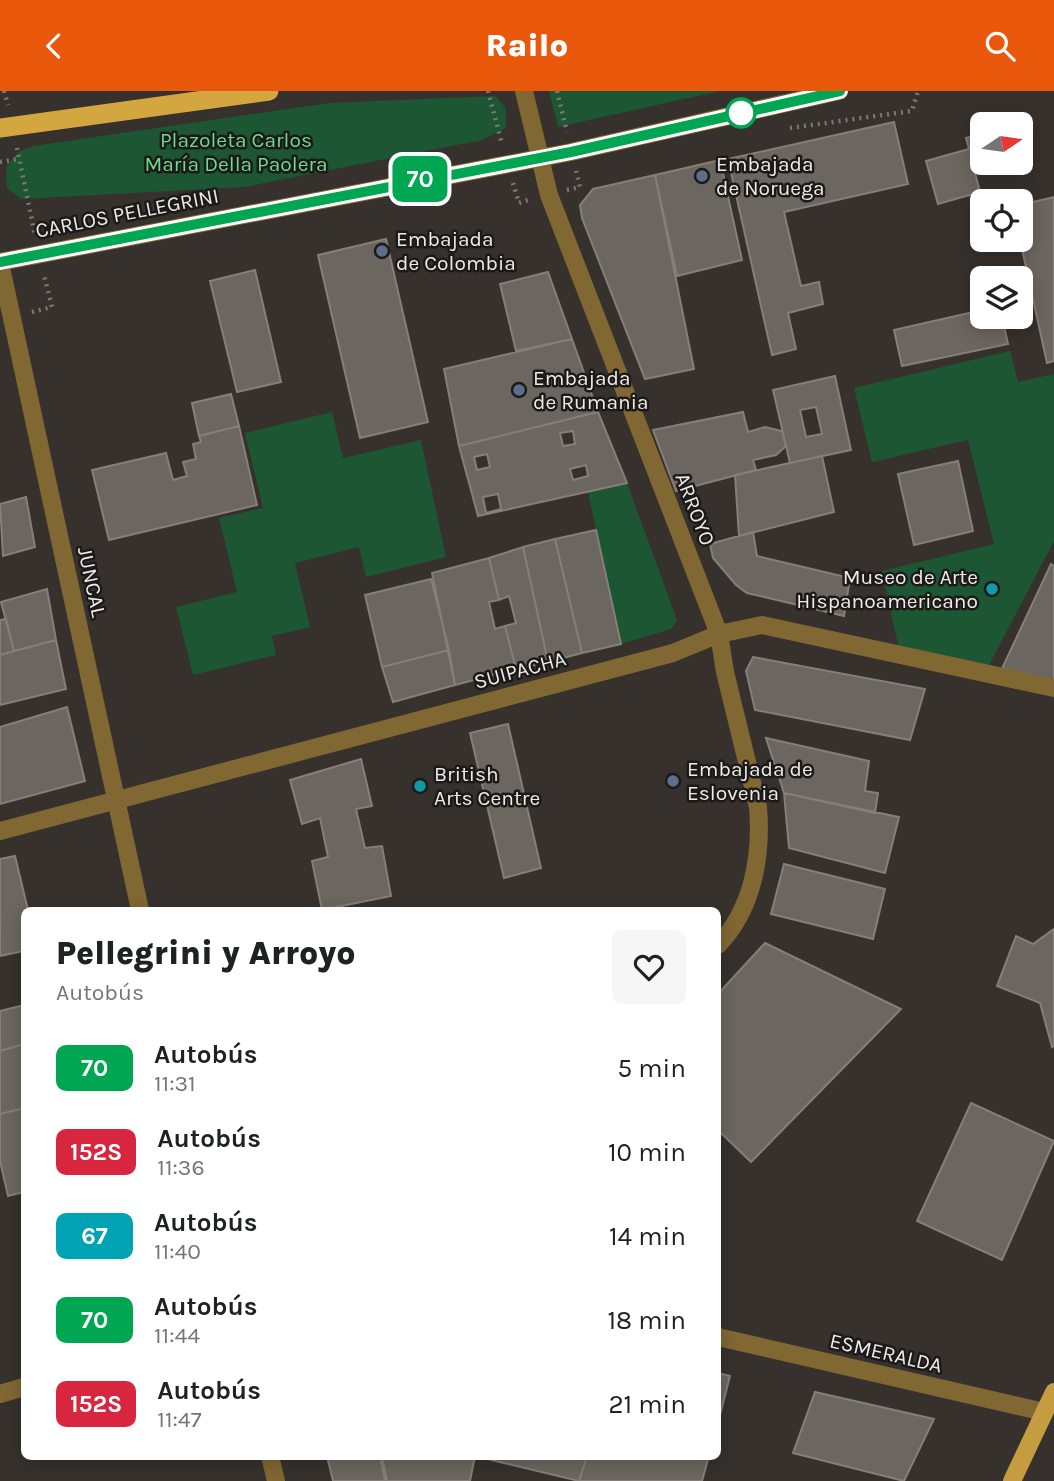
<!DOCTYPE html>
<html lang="es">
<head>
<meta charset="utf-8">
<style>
	body { margin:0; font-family:Karla,sans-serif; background:#f6f6f6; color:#202124; height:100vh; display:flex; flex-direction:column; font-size:26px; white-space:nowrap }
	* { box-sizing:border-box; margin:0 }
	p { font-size:23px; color:#757577 }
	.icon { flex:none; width:38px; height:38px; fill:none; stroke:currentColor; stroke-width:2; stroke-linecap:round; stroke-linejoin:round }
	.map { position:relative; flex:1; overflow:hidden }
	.side { position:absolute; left:21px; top:816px; width:700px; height:553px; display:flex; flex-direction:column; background:#fff; border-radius:10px; box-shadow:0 4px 18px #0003 }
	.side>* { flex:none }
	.badge { padding:0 14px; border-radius:10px; font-size:24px; line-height:46px }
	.needle { width:46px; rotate:77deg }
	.buttons { position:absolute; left:970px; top:21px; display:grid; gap:14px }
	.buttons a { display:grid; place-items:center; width:63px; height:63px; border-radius:10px; background:#fff; box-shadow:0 4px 18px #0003; font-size:35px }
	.map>.badge { position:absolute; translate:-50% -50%; box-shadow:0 0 0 4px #fff }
	.round { display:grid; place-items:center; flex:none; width:74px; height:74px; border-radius:10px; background:#f6f6f6 }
	.head { display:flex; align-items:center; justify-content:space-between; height:119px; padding:0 35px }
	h1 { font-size:33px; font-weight:800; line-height:52px }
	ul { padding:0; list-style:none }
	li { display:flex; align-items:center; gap:21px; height:84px; padding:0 35px }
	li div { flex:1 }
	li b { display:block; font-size:26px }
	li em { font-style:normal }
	li .badge { min-width:77px; font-weight:700; text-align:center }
	header { display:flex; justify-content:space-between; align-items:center; height:91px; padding:0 35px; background:#ea580c; color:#fff; font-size:32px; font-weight:800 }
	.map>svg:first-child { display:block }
	.green { fill:#1d5632 }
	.building { fill:#6c6660; stroke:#857e79; stroke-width:2; fill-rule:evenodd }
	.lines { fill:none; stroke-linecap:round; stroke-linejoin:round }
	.path { stroke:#7d7874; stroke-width:4.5; stroke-dasharray:2 5; stroke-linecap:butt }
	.minor { stroke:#816732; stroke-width:18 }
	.tertiary { stroke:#816732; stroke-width:18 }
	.primary { stroke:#c69c41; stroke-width:18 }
	.trunk { stroke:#d4a63f; stroke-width:19 }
	.line-casing { stroke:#fff; stroke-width:16 }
	.line { stroke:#00a651; stroke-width:10 }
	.stop-dot { fill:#fff; stroke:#00a651; stroke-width:3.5 }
	.service-dot { fill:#5c6f8a; stroke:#1c1a18; stroke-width:2.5 }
	.culture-dot { fill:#0f9aa8; stroke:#1c1a18; stroke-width:2.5 }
	.labels { text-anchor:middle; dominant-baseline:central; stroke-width:5; stroke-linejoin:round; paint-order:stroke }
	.park-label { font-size:21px; fill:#6dda92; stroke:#1c1a18 }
	.poi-label { font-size:21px; fill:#eeeae7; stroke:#1c1a18; text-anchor:start }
	.street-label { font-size:21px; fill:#eeeae7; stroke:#1c1a18 }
</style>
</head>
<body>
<header><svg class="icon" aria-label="back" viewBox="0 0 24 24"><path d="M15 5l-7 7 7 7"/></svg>Railo<svg class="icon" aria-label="search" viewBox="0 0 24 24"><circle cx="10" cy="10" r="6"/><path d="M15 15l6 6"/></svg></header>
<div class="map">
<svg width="1054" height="1390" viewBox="0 0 1054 1390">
	<rect width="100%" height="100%" fill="#37312d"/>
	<path class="green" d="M549,0H720L558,36Z
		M496,5L506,18V37L482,49L244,96L21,108L7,97L6,76L18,61L33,55L329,12Z
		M1010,260L1018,291L1054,283V450L989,574L899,558L882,480L994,453L968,349L872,371L854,297Z
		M332,321L343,367L421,349L446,466L366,486L359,456L295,472L310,536L272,545L276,564L193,584L176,516L237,501L219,427L263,417L245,342Z
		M627,392L677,529L671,538L621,553L588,401Z"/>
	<path class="building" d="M894,31L908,93L784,121L801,195L819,191L823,213L788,222L796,258L772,264L728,68Z
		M982,43L983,72L973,74L980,101L938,113L926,70L969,58L966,47Z
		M720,69L742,169L677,185L655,84Z
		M655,84L694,278L645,288L582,127L580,114L593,98Z
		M1054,106V270L1047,272L1020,149V114Z
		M386,148L428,331L360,347L318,164Z
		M255,179L281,291L237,301L210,190Z
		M548,181L572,248L516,260L500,193Z
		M982,219V226H1002L1008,253L902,275L894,239Z
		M572,248L598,321L459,355L444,278Z
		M835,285L851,359L790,372L773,299ZM816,316L822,343L806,346L800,319Z
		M231,303L239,335L199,345L192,312Z
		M598,321L627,392L478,425L459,355ZM573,340L575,353L563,355L560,342ZM487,363L490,376L477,379L474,366ZM586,374L588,385L573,389L570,378ZM498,403L501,418L486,422L483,406Z
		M743,321L748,341L765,336L782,340L786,355L776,364L753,369L756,379L676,400L653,339Z
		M239,335L257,414L109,449L92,379L166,362L173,389L187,385L183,371L196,368L193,353L201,351L199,345Z
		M822,365L834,421L739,445L735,384Z
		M958,370L973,440L914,454L898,383Z
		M26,406L35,456L3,465L0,413Z
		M596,439L621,553L582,562L555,448Z
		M753,441L757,465L850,487L844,525L747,502L736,494L713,467L710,453Z
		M555,448L582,562L548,571L523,456Z
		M523,456L548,571L516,578L505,535L516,532L509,505L499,509L489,467Z
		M489,467L499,509L489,511L495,538L505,535L516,578L455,594L432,482Z
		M1051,473L1054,475V593L999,584Z
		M431,488L449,559L382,576L365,504Z
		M47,498L56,549L14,560L1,511Z
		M6,528L14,560L0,564V529Z
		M56,549L66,598L0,614V564Z
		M449,559L455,594L393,611L382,576Z
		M753,566L925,598L910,649L755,619L746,580Z
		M67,616L85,690L0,713V636Z
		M508,633L541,777L504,787L470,642Z
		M766,647L869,670L865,700L878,702L875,722L784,702Z
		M361,668L372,715L356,718L365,757L382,755L391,805L322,819L312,770L328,766L320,727L302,733L290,689Z
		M784,702L899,726L885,782L789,757Z
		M15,765L28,819H24V860L0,865V768Z
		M784,773L885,798L873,848L771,823Z
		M1054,838V955L1052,956L1040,912L997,895L1016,845L1033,853Z
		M765,852L901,918L751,1071L718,1039V903Z
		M24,914V953L0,960V920Z
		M24,953V1017L0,1023V960Z
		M971,1012L1054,1050L1002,1169L917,1130Z
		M24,1017V1101L8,1105L0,1070V1023Z
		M718,1282L730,1285L718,1332Z
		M815,1301L934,1328L904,1390L793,1362Z
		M327,1365H380L385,1390H333Z
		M382,1365H475L470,1390H387Z
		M475,1365H587L579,1390Z
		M587,1365H709L702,1390H579Z"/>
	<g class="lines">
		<path class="path" d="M4,0L8,14
			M488,0L502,53
			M557,0L567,41
			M790,37L912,20L918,0
			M17,57L35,144
			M0,71L19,68
			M513,92L519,112L528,109
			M567,99L580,96L576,80
			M32,221L52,216L44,184"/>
		<path class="minor" d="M524,0L549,104L719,543L725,581L758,716C762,765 753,818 718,854
			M0,172L140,819
			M0,740L673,562L719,543L762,534L1054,597
			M718,1246L1044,1321
			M0,1303L24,1296
			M270,1365L276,1390"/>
		<path class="tertiary" d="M0,171L571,61L839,0"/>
		<path class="primary" d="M1012,1390L1054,1301"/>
		<path class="trunk" d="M0,37L269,0"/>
	</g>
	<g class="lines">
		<g class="line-casing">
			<path id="line" d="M0,171L571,61L840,0"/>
		</g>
		<use href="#line" class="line"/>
	</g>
	<circle class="stop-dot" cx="741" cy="22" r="14"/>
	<g class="service-dot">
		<circle cx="702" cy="85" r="7"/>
		<circle cx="382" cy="160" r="7"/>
		<circle cx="519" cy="299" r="7"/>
		<circle cx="673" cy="690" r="7"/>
	</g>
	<g class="culture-dot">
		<circle cx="992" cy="498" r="7"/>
		<circle cx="420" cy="695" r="7"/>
	</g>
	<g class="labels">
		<g class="park-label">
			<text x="236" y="49">Plazoleta Carlos<tspan x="236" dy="24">María Della Paolera</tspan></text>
		</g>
		<g class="poi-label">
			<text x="716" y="73">Embajada<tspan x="716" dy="24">de Noruega</tspan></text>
			<text x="396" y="148">Embajada<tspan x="396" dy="24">de Colombia</tspan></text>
			<text x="533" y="287">Embajada<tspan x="533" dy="24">de Rumania</tspan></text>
			<text x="978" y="486" text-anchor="end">Museo de Arte<tspan x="978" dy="24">Hispanoamericano</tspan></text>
			<text x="687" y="678">Embajada de<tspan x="687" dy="24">Eslovenia</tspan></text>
			<text x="434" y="683">British<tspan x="434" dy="24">Arts Centre</tspan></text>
		</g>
		<g class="street-label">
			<text transform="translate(127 122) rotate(-11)">CARLOS PELLEGRINI</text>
			<text transform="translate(695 418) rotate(69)">ARROYO</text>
			<text transform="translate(92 491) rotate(78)">JUNCAL</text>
			<text transform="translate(520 579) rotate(-15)">SUIPACHA</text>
			<text transform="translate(886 1262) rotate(13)">ESMERALDA</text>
		</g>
	</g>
</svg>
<div class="buttons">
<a><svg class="needle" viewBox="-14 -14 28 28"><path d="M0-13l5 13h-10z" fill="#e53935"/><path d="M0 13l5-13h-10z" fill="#757577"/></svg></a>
<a><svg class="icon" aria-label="locate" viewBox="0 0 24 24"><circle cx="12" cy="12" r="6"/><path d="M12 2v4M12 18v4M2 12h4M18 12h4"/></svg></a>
<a><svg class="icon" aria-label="layers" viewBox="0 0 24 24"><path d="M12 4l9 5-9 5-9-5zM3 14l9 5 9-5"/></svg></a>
</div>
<b class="badge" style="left:420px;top:88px;background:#00a651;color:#fff">70</b>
<section class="side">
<div class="head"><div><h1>Pellegrini y Arroyo</h1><p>Autobús</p></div><a class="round"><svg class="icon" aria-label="heart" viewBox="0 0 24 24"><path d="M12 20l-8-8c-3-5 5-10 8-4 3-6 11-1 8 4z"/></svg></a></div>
<ul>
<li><span class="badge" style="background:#00a651;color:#fff">70</span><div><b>Autobús</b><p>11:31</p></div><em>5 min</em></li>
<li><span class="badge" style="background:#d7263d;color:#fff">152S</span><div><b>Autobús</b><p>11:36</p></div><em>10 min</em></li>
<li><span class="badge" style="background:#00a3b4;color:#fff">67</span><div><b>Autobús</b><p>11:40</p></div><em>14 min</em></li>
<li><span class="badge" style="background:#00a651;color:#fff">70</span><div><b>Autobús</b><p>11:44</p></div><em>18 min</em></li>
<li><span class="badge" style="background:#d7263d;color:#fff">152S</span><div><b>Autobús</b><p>11:47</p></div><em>21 min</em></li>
</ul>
</section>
</div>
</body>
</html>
